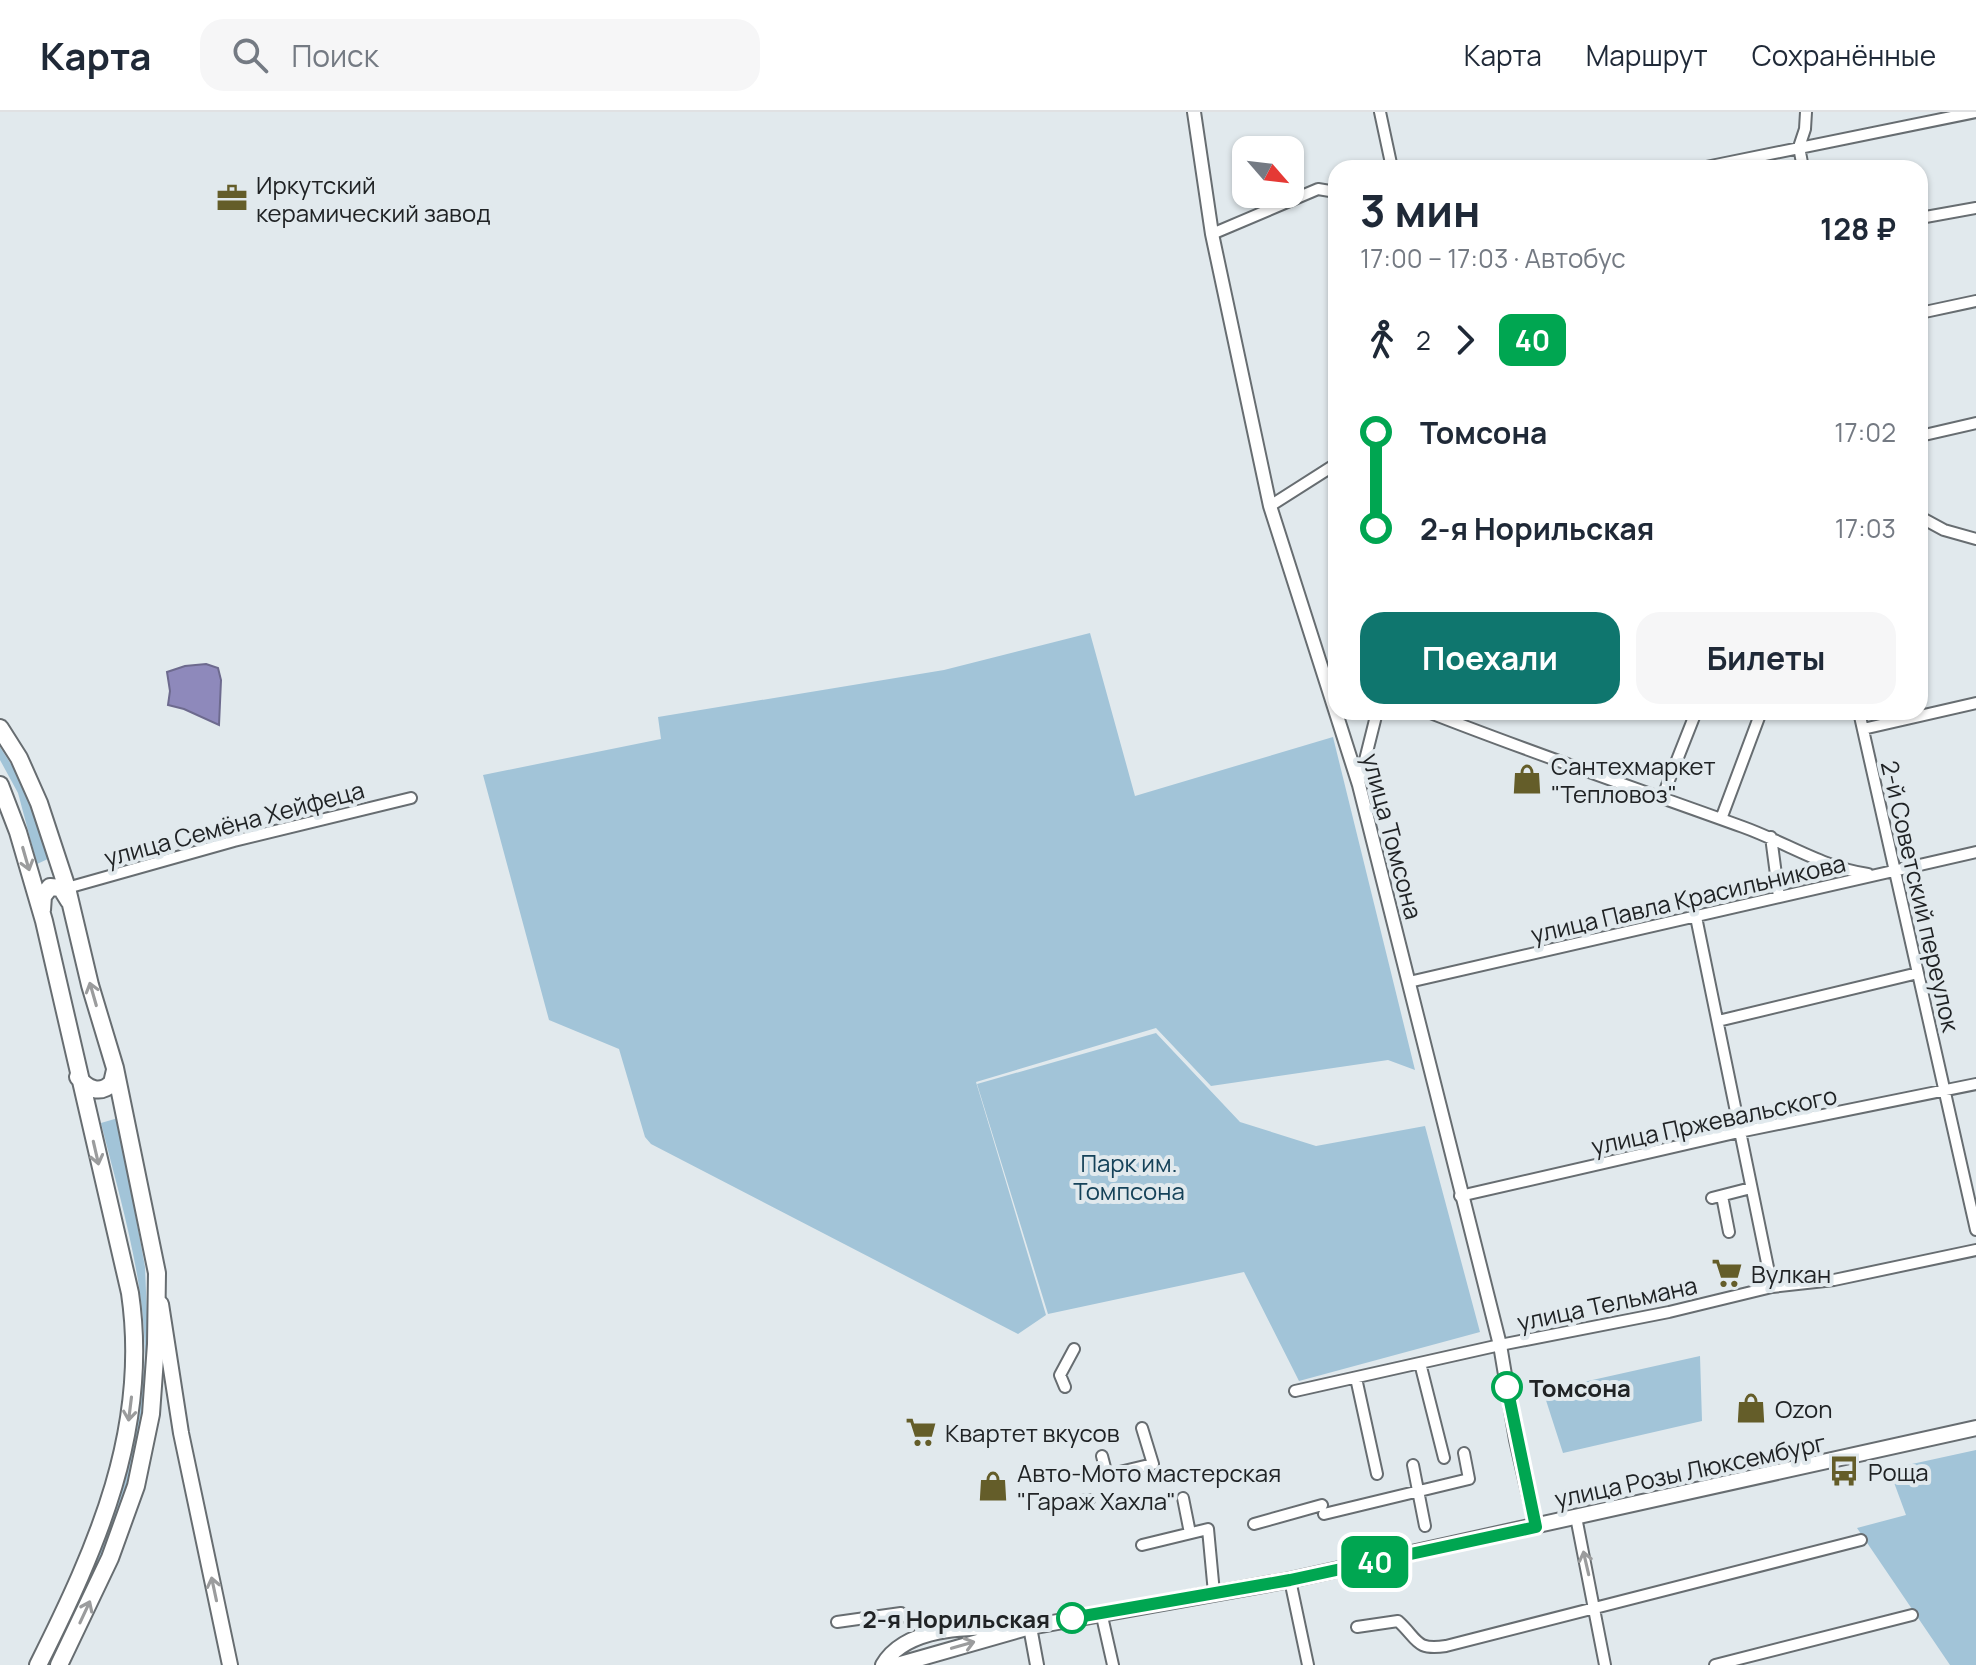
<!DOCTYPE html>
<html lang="ru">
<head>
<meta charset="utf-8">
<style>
	body { margin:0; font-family:Manrope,sans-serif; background:#f6f6f7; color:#1f2937; height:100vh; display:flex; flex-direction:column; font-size:30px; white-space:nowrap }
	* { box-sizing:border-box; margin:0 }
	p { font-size:26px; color:#747a83 }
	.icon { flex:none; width:44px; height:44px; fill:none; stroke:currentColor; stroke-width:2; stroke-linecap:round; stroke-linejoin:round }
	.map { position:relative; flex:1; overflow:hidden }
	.drawer { position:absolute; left:1328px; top:48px; width:600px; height:560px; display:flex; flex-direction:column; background:#fff; border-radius:24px; box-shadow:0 2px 6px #0004 }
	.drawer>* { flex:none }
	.badge { padding:0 16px; border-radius:12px; font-size:28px; line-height:52px }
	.needle { width:52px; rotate:118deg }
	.controls { position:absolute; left:1232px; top:24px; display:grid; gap:16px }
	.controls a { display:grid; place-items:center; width:72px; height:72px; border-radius:16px; background:#fff; box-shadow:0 2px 6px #0004; font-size:40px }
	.map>.badge { position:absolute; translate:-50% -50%; box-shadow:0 0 0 4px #fff }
	.legs { display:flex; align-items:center; gap:12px; height:88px; padding:0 32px; font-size:26px }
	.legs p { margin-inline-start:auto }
	.overview { display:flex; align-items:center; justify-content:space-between; height:136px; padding:0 32px }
	h1 { font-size:44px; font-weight:700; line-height:60px }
	.cta { display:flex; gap:16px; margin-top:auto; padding:16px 32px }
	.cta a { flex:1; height:92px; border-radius:24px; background:#0f766e; color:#fff; font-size:32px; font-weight:700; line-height:92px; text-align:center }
	.cta a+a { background:#f6f6f7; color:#1f2937 }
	ul { padding:0 32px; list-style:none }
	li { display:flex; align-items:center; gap:28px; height:96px; font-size:30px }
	li i { display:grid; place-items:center; width:12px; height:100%; margin:0 10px; background:currentColor }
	li i::after { content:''; width:20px; height:20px; margin:-10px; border:6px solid; border-radius:50%; background:#fff }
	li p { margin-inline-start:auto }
	li:first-child i { background:linear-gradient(#0000 50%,currentColor 0) }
	li:last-child i { background:linear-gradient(currentColor 50%,#0000 0) }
	header { display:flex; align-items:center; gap:48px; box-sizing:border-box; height:112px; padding:0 40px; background:#fff; border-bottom:2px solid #e0e1e3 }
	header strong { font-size:38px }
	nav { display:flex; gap:44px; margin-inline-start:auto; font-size:28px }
	.search { width:560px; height:72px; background:#f6f6f7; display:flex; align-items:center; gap:20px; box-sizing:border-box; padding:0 28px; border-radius:24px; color:#747a83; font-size:30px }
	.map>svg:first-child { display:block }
	.green { fill:#a2c4d8 }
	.water { fill:#8e89bb; stroke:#6d6a8e; stroke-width:2 }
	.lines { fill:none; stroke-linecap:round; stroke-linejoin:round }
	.minor-casing { stroke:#676d71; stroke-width:14 }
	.tertiary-casing { stroke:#676d71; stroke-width:16 }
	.secondary-casing { stroke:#676d71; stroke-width:18 }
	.primary-casing { stroke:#676d71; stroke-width:20 }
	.minor { stroke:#fff; stroke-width:10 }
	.tertiary { stroke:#fff; stroke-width:12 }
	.secondary { stroke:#fff; stroke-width:14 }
	.primary { stroke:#fff; stroke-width:16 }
	.oneway { stroke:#9b9c9d }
	.line-1-casing { stroke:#fff; stroke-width:18 }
	.line-1 { stroke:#00a651; stroke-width:12 }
	.stop-1-dot { fill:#fff; stroke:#00a651; stroke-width:4 }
	.labels { text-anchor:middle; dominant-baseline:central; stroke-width:8; stroke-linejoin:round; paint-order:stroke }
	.poi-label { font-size:24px; fill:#202325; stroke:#e1e9ed; text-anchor:start }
	.street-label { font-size:24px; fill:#202325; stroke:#e1e9ed }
	.park-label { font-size:24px; fill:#154259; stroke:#e1e9ed }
	.stop-label { font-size:24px; font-weight:bold; fill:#202325; stroke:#e1e9ed; text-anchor:start }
</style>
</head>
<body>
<header>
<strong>Карта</strong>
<div class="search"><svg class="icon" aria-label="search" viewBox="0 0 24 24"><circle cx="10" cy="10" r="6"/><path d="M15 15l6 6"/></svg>Поиск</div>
<nav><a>Карта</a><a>Маршрут</a><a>Сохранённые</a></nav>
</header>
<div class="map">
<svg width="1976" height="1553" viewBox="0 0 1976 1553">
	<rect width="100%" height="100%" fill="#e1e9ed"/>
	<path class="green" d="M1090,521L1135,684L1333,625L1415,958L1388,948L1211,974L1156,916L976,970L1046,1203L1018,1222L651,1032L645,1025L619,937L549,908L483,663L661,627L658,605L944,558Z
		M0,635L23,671L50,746L37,752L18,681L0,648Z
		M1156,921L1240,1010L1316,1034L1425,1014L1480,1220L1299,1269L1244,1160L1048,1202L977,972Z
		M118,1006L145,1155L149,1253L131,1365L97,1460L53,1553H47C87,1465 131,1376 141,1279C142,1267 145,1255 145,1243C144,1164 120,1087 101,1011Z
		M1700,1244L1702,1309L1563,1341L1543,1279Z
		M1976,1338V1553H1950L1857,1416L1906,1403L1889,1357Z"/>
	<path class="water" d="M206,552L218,556L221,568L219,613L184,597L168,593L170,579L167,560L185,554Z"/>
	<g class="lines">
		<g class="minor-casing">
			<path id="minor" d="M1380,0L1392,56
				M1701,56L1976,0
				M1803,56L1799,35L1805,17L1806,0
				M1920,106L1976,96
				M1212,122L1318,77L1336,80
				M1920,201L1976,189
				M1920,324L1976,311
				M1270,394L1336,352
				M1920,405L1944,418L1976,427
				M1428,600C1532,641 1638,677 1743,715C1785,730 1824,756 1868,762
				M1859,600L1976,1118
				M1863,617L1976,591
				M1359,672L1377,600
				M1662,686L1696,600
				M1721,707L1761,600
				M1771,725L1779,785
				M67,776L234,729L411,686
				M1696,805L1772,1175
				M1409,870L1976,740
				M1718,909L1918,861
				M1460,1084L1739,1020L1976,972
				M1722,1084L1729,1120
				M1712,1086L1751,1076
				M1420,1251L1444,1346
				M1356,1266L1377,1362
				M1065,1275L1060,1263L1074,1237
				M1295,1279L1500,1233L1669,1200L1772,1175L1834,1168L1976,1138
				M1102,1344L1107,1363L1153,1352L1142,1316
				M1413,1353L1425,1414
				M1183,1386L1190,1421
				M1054,1393L1089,1388
				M1324,1402L1469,1367L1464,1341
				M1576,1405L1605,1553
				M1254,1412L1322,1393
				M1142,1433L1208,1417L1214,1481
				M1290,1468L1308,1553
				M1101,1500L1113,1553
				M837,1510L901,1501L931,1523
				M1357,1515L1398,1509C1418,1527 1415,1539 1446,1534L1861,1428
				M1715,1553L1912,1503"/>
		</g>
		<g class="tertiary-casing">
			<path id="tertiary" d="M1194,0L1212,122L1270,394L1359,673L1500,1233L1516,1328L1536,1415
				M1030,1515L1037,1553"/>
		</g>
		<g class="secondary-casing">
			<path id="secondary" d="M161,1192L181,1321L230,1553
				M883,1553C906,1514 970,1515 1009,1515
				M897,1553L1030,1515L1290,1468L1976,1316"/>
		</g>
		<g class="primary-casing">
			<path id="primary" d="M0,616L19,646L39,691L67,776L90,873L115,956L157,1161L156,1232L151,1302L136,1374L110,1446L59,1553
				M0,673L18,720L44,809L130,1181C150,1317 97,1435 38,1553
				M42,798L43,784L50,775L61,776L69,789
				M78,965C87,977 100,983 112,971L115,958"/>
		</g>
		<use href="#minor" class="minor"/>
		<use href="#tertiary" class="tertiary"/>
		<use href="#secondary" class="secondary"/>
		<use href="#primary" class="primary"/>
	</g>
	<defs><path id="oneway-shaft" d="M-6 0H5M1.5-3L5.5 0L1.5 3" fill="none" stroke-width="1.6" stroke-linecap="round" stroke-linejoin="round" transform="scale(2)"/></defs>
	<g class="oneway">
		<use href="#oneway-shaft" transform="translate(26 747) rotate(74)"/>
		<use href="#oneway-shaft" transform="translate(93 882) rotate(-106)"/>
		<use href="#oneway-shaft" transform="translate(96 1041) rotate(77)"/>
		<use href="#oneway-shaft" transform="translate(130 1297) rotate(97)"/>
		<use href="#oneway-shaft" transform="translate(1586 1451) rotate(-103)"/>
		<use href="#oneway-shaft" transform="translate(214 1477) rotate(-102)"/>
		<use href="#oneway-shaft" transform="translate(85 1500) rotate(-65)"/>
		<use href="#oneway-shaft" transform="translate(963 1533) rotate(-16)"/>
	</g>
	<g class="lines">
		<g class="line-1-casing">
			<path id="line-1" d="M1072,1506L1290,1468L1536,1415L1507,1275"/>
		</g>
		<use href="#line-1" class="line-1"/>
	</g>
	<defs>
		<g id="office-bare" transform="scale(2.4)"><path d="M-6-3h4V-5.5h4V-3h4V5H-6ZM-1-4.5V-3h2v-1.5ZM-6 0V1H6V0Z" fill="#645d29" stroke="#e1e9ed" stroke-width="2.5" paint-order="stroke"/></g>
		<g id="shop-bare" transform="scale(2.4)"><path d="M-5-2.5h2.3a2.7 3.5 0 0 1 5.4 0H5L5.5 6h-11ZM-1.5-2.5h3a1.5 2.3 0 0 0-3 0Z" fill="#645d29" stroke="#e1e9ed" stroke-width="2.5" paint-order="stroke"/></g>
		<g id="supermarket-bare" transform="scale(2.4)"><path d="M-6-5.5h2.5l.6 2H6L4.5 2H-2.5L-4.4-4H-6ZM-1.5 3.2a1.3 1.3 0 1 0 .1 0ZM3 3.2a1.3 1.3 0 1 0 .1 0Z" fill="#645d29" stroke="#e1e9ed" stroke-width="2.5" paint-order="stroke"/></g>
		<g id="bus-bare" transform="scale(2.4)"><path d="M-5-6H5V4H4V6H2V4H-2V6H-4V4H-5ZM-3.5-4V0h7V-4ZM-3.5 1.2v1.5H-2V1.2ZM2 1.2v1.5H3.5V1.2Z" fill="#645d29" stroke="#e1e9ed" stroke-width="2.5" paint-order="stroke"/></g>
	</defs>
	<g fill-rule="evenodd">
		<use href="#office-bare" x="232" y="86"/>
		<use href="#shop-bare" x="1527" y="667"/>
		<use href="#supermarket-bare" x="1727" y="1161"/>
		<use href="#shop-bare" x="1751" y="1296"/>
		<use href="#supermarket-bare" x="921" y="1320"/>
		<use href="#bus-bare" x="1844" y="1359"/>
		<use href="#shop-bare" x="993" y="1374"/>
	</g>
	<g class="stop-1-dot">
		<circle cx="1507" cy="1275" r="14"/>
		<circle cx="1072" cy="1506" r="14"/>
	</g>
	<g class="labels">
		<g class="poi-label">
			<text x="256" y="72">Иркутский<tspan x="256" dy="28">керамический завод</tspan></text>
			<text x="1551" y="653">Сантехмаркет<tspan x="1551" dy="28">"Тепловоз"</tspan></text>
			<text x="1751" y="1161">Вулкан</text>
			<text x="1775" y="1296">Ozon</text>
			<text x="945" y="1320">Квартет вкусов</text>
			<text x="1868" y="1359">Роща</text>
			<text x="1017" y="1360">Авто-Мото мастерская<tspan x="1017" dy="28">"Гараж Хахла"</tspan></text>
		</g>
		<g class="street-label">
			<text transform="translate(234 711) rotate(-15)">улица Семёна Хейфеца</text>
			<text transform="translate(1393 724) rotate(75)">улица Томсона</text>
			<text transform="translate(1921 784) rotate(77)">2-й Советский переулок</text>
			<text transform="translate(1688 786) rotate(-13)">улица Павла Красильникова</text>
			<text transform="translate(1714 1008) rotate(-12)">улица Пржевальского</text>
			<text transform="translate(1607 1191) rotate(-12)">улица Тельмана</text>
			<text transform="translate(1690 1358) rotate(-12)">улица Розы Люксембург</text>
		</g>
		<g class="park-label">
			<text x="1129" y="1050">Парк им.<tspan x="1129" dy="28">Томпсона</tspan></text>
		</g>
		<g class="stop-label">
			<text x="1529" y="1275">Томсона</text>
			<text x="1050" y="1506" text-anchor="end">2-я Норильская</text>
		</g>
	</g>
</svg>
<div class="controls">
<a><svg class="needle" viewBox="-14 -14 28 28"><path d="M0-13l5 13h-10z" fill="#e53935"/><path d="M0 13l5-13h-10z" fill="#747a83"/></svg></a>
</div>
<b class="badge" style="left:1375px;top:1450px;background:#00a651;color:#fff">40</b>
<section class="drawer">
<div class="overview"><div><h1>3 мин</h1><p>17:00 – 17:03 · Автобус</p></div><b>128 ₽</b></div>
<div class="legs"><svg class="icon" aria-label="walk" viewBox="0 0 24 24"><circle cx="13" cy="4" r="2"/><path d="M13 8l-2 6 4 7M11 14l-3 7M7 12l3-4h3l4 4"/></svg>2<svg class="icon" aria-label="forward" viewBox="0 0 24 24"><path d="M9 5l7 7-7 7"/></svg><b class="badge" style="background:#00a651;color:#fff">40</b></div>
<ul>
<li><i style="color:#00a651"></i><b>Томсона</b><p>17:02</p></li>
<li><i style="color:#00a651"></i><b>2-я Норильская</b><p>17:03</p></li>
</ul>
<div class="cta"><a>Поехали</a><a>Билеты</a></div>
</section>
</div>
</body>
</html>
